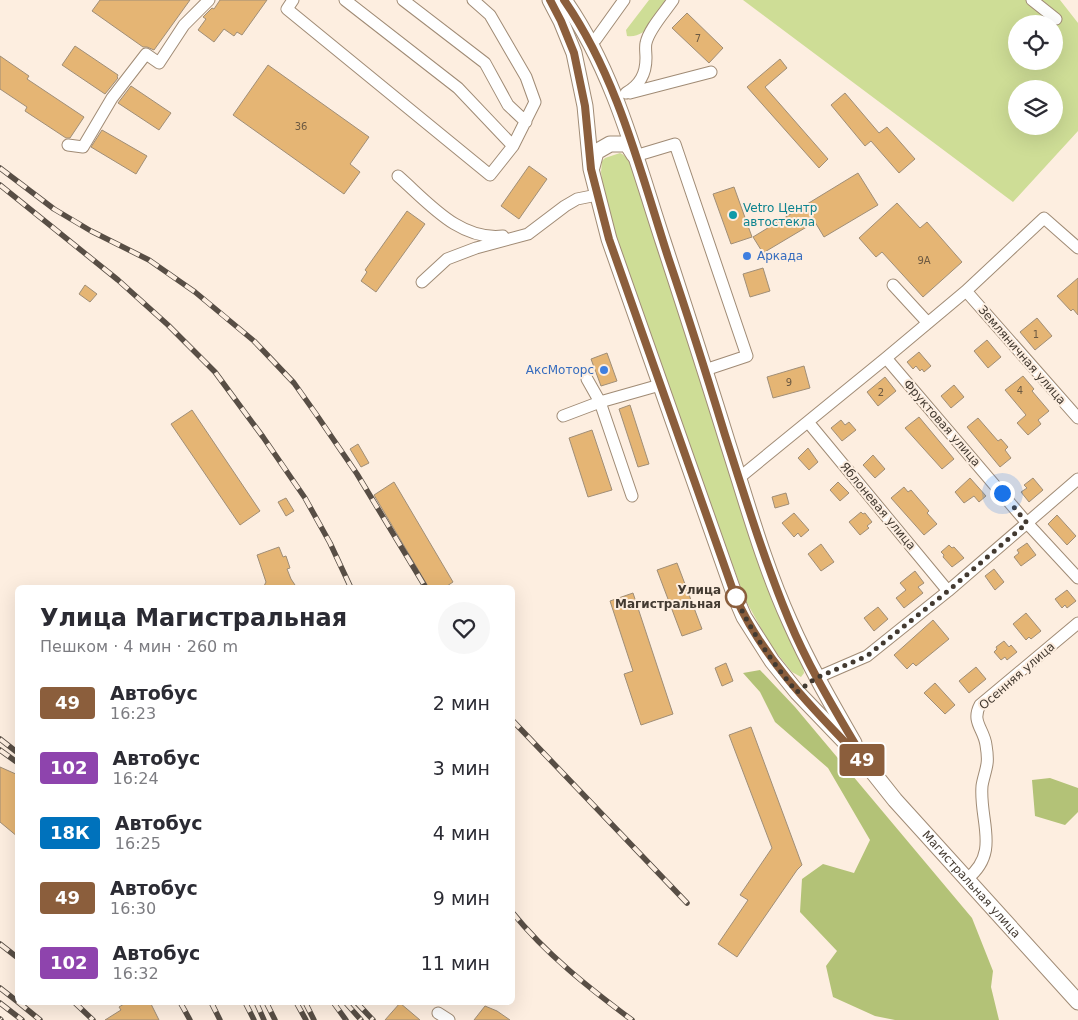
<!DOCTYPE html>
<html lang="ru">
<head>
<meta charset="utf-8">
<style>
	body { margin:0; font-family:"DejaVu Sans",sans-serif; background:#f7f7f7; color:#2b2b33; height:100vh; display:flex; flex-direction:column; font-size:19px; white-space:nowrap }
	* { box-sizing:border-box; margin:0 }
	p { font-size:16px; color:#7c7c81 }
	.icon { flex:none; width:28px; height:28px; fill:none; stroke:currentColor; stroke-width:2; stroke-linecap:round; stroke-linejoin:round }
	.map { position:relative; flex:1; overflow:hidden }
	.drawer { position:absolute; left:15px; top:585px; width:500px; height:420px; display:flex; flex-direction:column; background:#fff; border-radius:8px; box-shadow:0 5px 20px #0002 }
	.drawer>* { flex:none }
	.badge { padding:0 10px; border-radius:4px; font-size:18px; line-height:32px }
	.tools { position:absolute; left:1008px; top:15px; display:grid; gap:10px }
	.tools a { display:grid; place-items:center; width:55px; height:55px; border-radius:50%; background:#fff; box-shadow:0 5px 20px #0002; font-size:25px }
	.you { position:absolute; width:25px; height:25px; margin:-12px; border:4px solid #fff; border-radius:50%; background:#1a73e8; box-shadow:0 0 0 8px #1a73e833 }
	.map>.badge { position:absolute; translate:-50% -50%; box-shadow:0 0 0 2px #fff }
	.round { display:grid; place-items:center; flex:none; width:52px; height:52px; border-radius:26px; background:#f7f7f7 }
	.headline { display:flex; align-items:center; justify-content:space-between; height:85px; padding:0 25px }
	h1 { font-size:24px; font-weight:800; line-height:38px }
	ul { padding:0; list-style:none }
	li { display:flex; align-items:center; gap:15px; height:65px; padding:0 25px }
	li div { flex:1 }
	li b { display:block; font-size:19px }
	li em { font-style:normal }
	li .badge { min-width:55px; font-weight:700; text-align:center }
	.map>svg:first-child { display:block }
	.green { fill:#cedd96; fill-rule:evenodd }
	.forest { fill:#b3c277 }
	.building { fill:#e5b574; stroke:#a08e77 }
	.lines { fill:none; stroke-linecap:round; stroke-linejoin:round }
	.minor-casing { stroke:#a08b75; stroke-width:13 }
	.major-casing { stroke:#a08b75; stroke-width:17 }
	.minor { stroke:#fff; stroke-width:11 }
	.major { stroke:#fff; stroke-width:15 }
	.rail-casing { stroke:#584e45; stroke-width:5.5 }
	.rail { stroke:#fdeee0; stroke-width:4; stroke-dasharray:11; stroke-linecap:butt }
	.line-casing { stroke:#fff; stroke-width:11 }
	.line { stroke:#8b5e3c; stroke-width:8 }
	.walk { stroke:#433a31; stroke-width:5; stroke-dasharray:0 9 }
	.culture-dot { fill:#0f9aa8; stroke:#fdeee0; stroke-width:2 }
	.shop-dot { fill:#3f7fe0; stroke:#fdeee0; stroke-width:2 }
	.stop-dot { fill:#fff; stroke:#8b5e3c; stroke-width:2.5 }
	.labels { text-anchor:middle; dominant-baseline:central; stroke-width:4; stroke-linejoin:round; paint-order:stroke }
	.number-label { font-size:10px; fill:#6c5942 }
	.culture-label { font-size:12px; fill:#0d838f; stroke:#fdeee0; text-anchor:start }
	.shop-label { font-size:12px; fill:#366cbe; stroke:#fdeee0; text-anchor:start }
	.street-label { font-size:12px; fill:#433a31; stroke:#fdeee0 }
	.stop-label { font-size:12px; font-weight:bold; fill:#433a31; stroke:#fdeee0; text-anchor:end }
</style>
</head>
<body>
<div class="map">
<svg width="1078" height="1020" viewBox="0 0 1078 1020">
	<rect width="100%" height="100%" fill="#fdeee0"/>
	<path class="green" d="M649,0H669C659,14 647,39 627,36L626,30Z
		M743,0H1060L1078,23V131L1013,202ZM1016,24H1054V61H1016ZM1016,89H1054V126H1016Z
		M620,153C632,158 635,179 639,191L758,558L803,667L804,673L801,677L792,672L771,646L746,601L642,323L622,261L604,194L601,172L602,161L605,158Z"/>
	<path class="forest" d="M760,670L795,707L972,918L993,971L991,987L999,1020H895L875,1016L833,997L826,966L837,951L800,912L802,879L823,864L854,873L870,840L828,768L775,722L760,692L743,673Z
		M1050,778L1078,788V812L1065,825L1035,816L1032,780Z"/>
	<path class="building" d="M100,0H190L154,50L147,47H143L92,11Z
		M220,0H267L242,35L237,32L234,36L224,29L214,42L198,30L206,19L203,17L212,8L214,9Z
		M687,13L723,48L709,63L672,28Z
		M75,46L118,75L117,77L118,78L105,94L62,65Z
		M0,56L29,76L27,79L84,117L70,138H66L25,111L27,107L0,89Z
		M780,59L787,68L765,87L828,159L819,168L747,87Z
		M268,65L369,137L350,164L360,172L344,194L233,115Z
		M131,86L171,113L159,130L118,103Z
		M845,93L879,133L887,127L915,159L899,173L871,141L865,146L831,105Z
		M102,130L147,156L136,174L91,147Z
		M529,166L547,179L519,219L501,206Z
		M858,173L878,205L824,237L815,222L763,253L753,237Z
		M734,187L752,237L731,244L713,194Z
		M897,203L920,228L927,222L962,262L923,297L882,252L876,257L859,238Z
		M407,211L425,224L376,292L361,281L367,272L365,270Z
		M763,268L770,291L750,297L743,274Z
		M1078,278V315L1073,309L1071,311L1057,296Z
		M85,285L97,294L90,302L79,294Z
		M1037,318L1052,336L1035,350L1020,332Z
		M987,340L1001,357L988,368L974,351Z
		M919,352L931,366L924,372L922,369L920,371L916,366L913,369L907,362Z
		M607,353L617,381L601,386L591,359Z
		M804,366L810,388L773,398L767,377Z
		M1023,376L1034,389L1032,391L1049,411L1038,420L1041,424L1028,435L1017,423L1026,415L1005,390Z
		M885,377L896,391L878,406L867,392Z
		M954,385L964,397L951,408L941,396Z
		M630,405L649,464L638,467L619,409Z
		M192,410L260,511L240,525L171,424Z
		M919,417L954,459L942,469L905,428Z
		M978,418L998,441L1001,439L1008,447L1005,450L1011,458L1000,467L967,427Z
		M841,420L845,425L849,422L856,430L842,441L831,428Z
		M592,430L612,490L588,497L569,438Z
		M358,444L369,463L361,467L350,449Z
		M808,448L818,462L809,470L798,458Z
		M873,455L885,469L875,478L863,465Z
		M970,478L986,496L979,502L974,496L964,503L955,492Z
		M1033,478L1043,490L1029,502L1021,492L1027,488L1024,485Z
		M394,482L453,582L444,588H429L374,495Z
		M838,482L849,493L840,501L830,490Z
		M904,487L908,492L911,490L929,511L927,513L937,524L924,535L891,498Z
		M786,493L789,504L775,508L772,497Z
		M286,498L294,511L286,516L278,502Z
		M861,512L863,514L865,513L872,522L867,526L869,528L860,535L849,522Z
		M794,513L809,530L801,537L798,533L794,537L782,523Z
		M1057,515L1076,536L1067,545L1048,524Z
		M1027,543L1036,555L1021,566L1014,557L1019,553L1017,550Z
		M821,544L834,562L821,571L808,554Z
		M949,545L952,548L954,547L964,558L952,567L943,557L944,555L941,552Z
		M279,547L283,557L286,556L290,568L287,569L291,579L297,588H263L266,582L257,555Z
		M677,563L702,629L682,636L657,570Z
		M994,569L1004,582L995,590L985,576Z
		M915,571L924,583L918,587L923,593L904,608L896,598L906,590L900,583Z
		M1067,590L1076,601L1067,608L1065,605L1062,608L1055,599Z
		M633,593L673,714L641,725L624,674L633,671L610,601Z
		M878,607L888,619L874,631L864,618Z
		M1026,613L1041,631L1031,639L1029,637L1026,640L1013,624Z
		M933,620L949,639L916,666L913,663L907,669L894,655Z
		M1004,641L1009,647L1011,645L1017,652L1007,660L1005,657L1001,660L994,652L997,649L996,647Z
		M726,663L733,681L722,686L715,668Z
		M976,667L986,679L969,693L959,681Z
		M935,683L955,705L945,714L924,693Z
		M751,727L802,865L797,870L737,957L718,944L748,900L740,895L772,848L729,735Z
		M0,767L18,775V837L0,822Z
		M127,1002H150L159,1020H105L121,1010L119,1007Z
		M400,1003L420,1020H385Z
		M485,1006L497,1011L510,1020H474Z"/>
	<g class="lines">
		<g class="minor-casing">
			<path id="minor" d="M293,0L287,9L490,175L513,146L535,102L526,77L490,15L473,0
				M345,0L458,88L513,146
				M403,0L485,63L508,105L526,122
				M1032,0L1056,19
				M590,43L596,39L624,0
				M626,93C640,85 646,74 646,58C646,53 645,47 646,43C649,29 665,12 673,0
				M630,93L711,72
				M68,145L83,147L112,98L146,54L159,63L184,25L209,0
				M635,156L675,144L747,356L705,370
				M398,176C428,202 459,241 503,236
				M422,282L447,259L476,248L528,234L565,206L577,199L597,195
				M893,285L928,323
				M966,291L1078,418
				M886,358L1027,523L1078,578
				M563,416L600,402L587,379
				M808,422L948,591
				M739,478L886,358L966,291L1044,218L1078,248
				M632,496L600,402L660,385
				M816,678L867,656L948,591L1078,479
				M967,879C1001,852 979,821 982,786C983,779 986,771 987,764C988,758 987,751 986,745C984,729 971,722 980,705L1078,623
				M438,1013L449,1020"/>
		</g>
		<g class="major-casing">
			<g id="major">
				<path id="s1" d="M550,0L561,21L574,53L585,106L591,169L609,239L735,596L744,617L772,661L797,692L868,766L895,800L1078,1002"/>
				<path d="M564,0C614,71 636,159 663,241C685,308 707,376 728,444C747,503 764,565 790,622C809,665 831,703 854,743"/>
				<path d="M592,167L596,152L610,144H627L634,155"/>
			</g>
		</g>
		<use href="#minor" class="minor"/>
		<use href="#major" class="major"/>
		<g class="rail-casing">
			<path id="rail" d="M0,168L54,209L91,231L149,260L195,292L254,341L294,383L316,414L357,474L426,588
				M0,185L118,280L168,325L215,372L263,437L305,498L330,543L351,588
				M512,720L687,903
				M0,739L18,753
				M0,750L18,763
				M512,912C546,954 589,988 632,1020
				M0,944L18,958
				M0,988L18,1002
				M18,1002L40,1020
				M74,1002L93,1020
				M180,1002L190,1020
				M211,1002L220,1020
				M245,1002L254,1020
				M256,1002L264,1020
				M266,1002L275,1020
				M296,1002L306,1020
				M305,1002L314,1020
				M333,1002L346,1020
				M345,1002L361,1020
				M356,1002L373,1020
				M0,1003L22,1020
				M0,1019L1,1020"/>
		</g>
		<use href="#rail" class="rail"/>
	</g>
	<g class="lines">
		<g class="line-casing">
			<path id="line" d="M550,0L561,21L574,53L585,106L591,169L609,239L735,596C765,663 817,713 868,766C840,718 810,671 789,620C764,560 745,497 725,435C707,376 688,316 668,257C640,170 617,76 564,0"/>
		</g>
		<use href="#line" class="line"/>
		<path class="walk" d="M736,597L735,596C751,632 772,662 797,692L816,678L867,656L948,591L1027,523L1002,493"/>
	</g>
	<circle class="culture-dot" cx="733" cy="215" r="5"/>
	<g class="shop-dot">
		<circle cx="747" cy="256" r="5"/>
		<circle cx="604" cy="370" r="5"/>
	</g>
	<circle class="stop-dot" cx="736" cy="597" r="10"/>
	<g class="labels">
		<g class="number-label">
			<text x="698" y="38">7</text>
			<text x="301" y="126">36</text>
			<text x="924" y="260">9А</text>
			<text x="1036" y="334">1</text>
			<text x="789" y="382">9</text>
			<text x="1020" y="390">4</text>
			<text x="881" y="392">2</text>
		</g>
		<g class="culture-label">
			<text x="743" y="208">Vetro Центр<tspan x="743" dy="14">автостекла</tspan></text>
		</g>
		<g class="shop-label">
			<text x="757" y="256">Аркада</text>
			<text x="594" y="370" text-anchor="end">АксМоторс</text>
		</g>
		<g class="street-label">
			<text transform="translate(1022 355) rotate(49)">Земляничная улица</text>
			<text transform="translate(942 423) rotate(49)">Фруктовая улица</text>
			<text transform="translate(878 506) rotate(50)">Яблоневая улица</text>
			<text transform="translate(1017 676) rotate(-41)">Осенняя улица</text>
			<text stroke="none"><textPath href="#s1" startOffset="1001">Магистральная улица</textPath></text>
		</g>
		<g class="stop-label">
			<text x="721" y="590">Улица<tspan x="721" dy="14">Магистральная</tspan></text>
		</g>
	</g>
</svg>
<div class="tools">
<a><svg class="icon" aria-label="locate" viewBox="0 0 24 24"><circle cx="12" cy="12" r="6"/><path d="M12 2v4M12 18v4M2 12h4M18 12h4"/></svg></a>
<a><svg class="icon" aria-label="layers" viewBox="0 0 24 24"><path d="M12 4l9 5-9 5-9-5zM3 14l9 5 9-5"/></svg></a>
</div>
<div class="you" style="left:1002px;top:493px"></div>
<b class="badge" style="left:862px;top:760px;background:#8b5e3c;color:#fff">49</b>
<section class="drawer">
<div class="headline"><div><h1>Улица Магистральная</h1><p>Пешком · 4 мин · 260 m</p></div><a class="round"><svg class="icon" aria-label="heart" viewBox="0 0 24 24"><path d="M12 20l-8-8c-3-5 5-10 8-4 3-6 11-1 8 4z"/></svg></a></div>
<ul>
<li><span class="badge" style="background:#8b5e3c;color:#fff">49</span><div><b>Автобус</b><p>16:23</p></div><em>2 мин</em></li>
<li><span class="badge" style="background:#8e44ad;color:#fff">102</span><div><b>Автобус</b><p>16:24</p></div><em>3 мин</em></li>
<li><span class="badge" style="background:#0072bc;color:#fff">18К</span><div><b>Автобус</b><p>16:25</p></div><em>4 мин</em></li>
<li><span class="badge" style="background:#8b5e3c;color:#fff">49</span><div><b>Автобус</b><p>16:30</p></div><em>9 мин</em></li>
<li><span class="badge" style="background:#8e44ad;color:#fff">102</span><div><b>Автобус</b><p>16:32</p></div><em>11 мин</em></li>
</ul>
</section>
</div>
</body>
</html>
